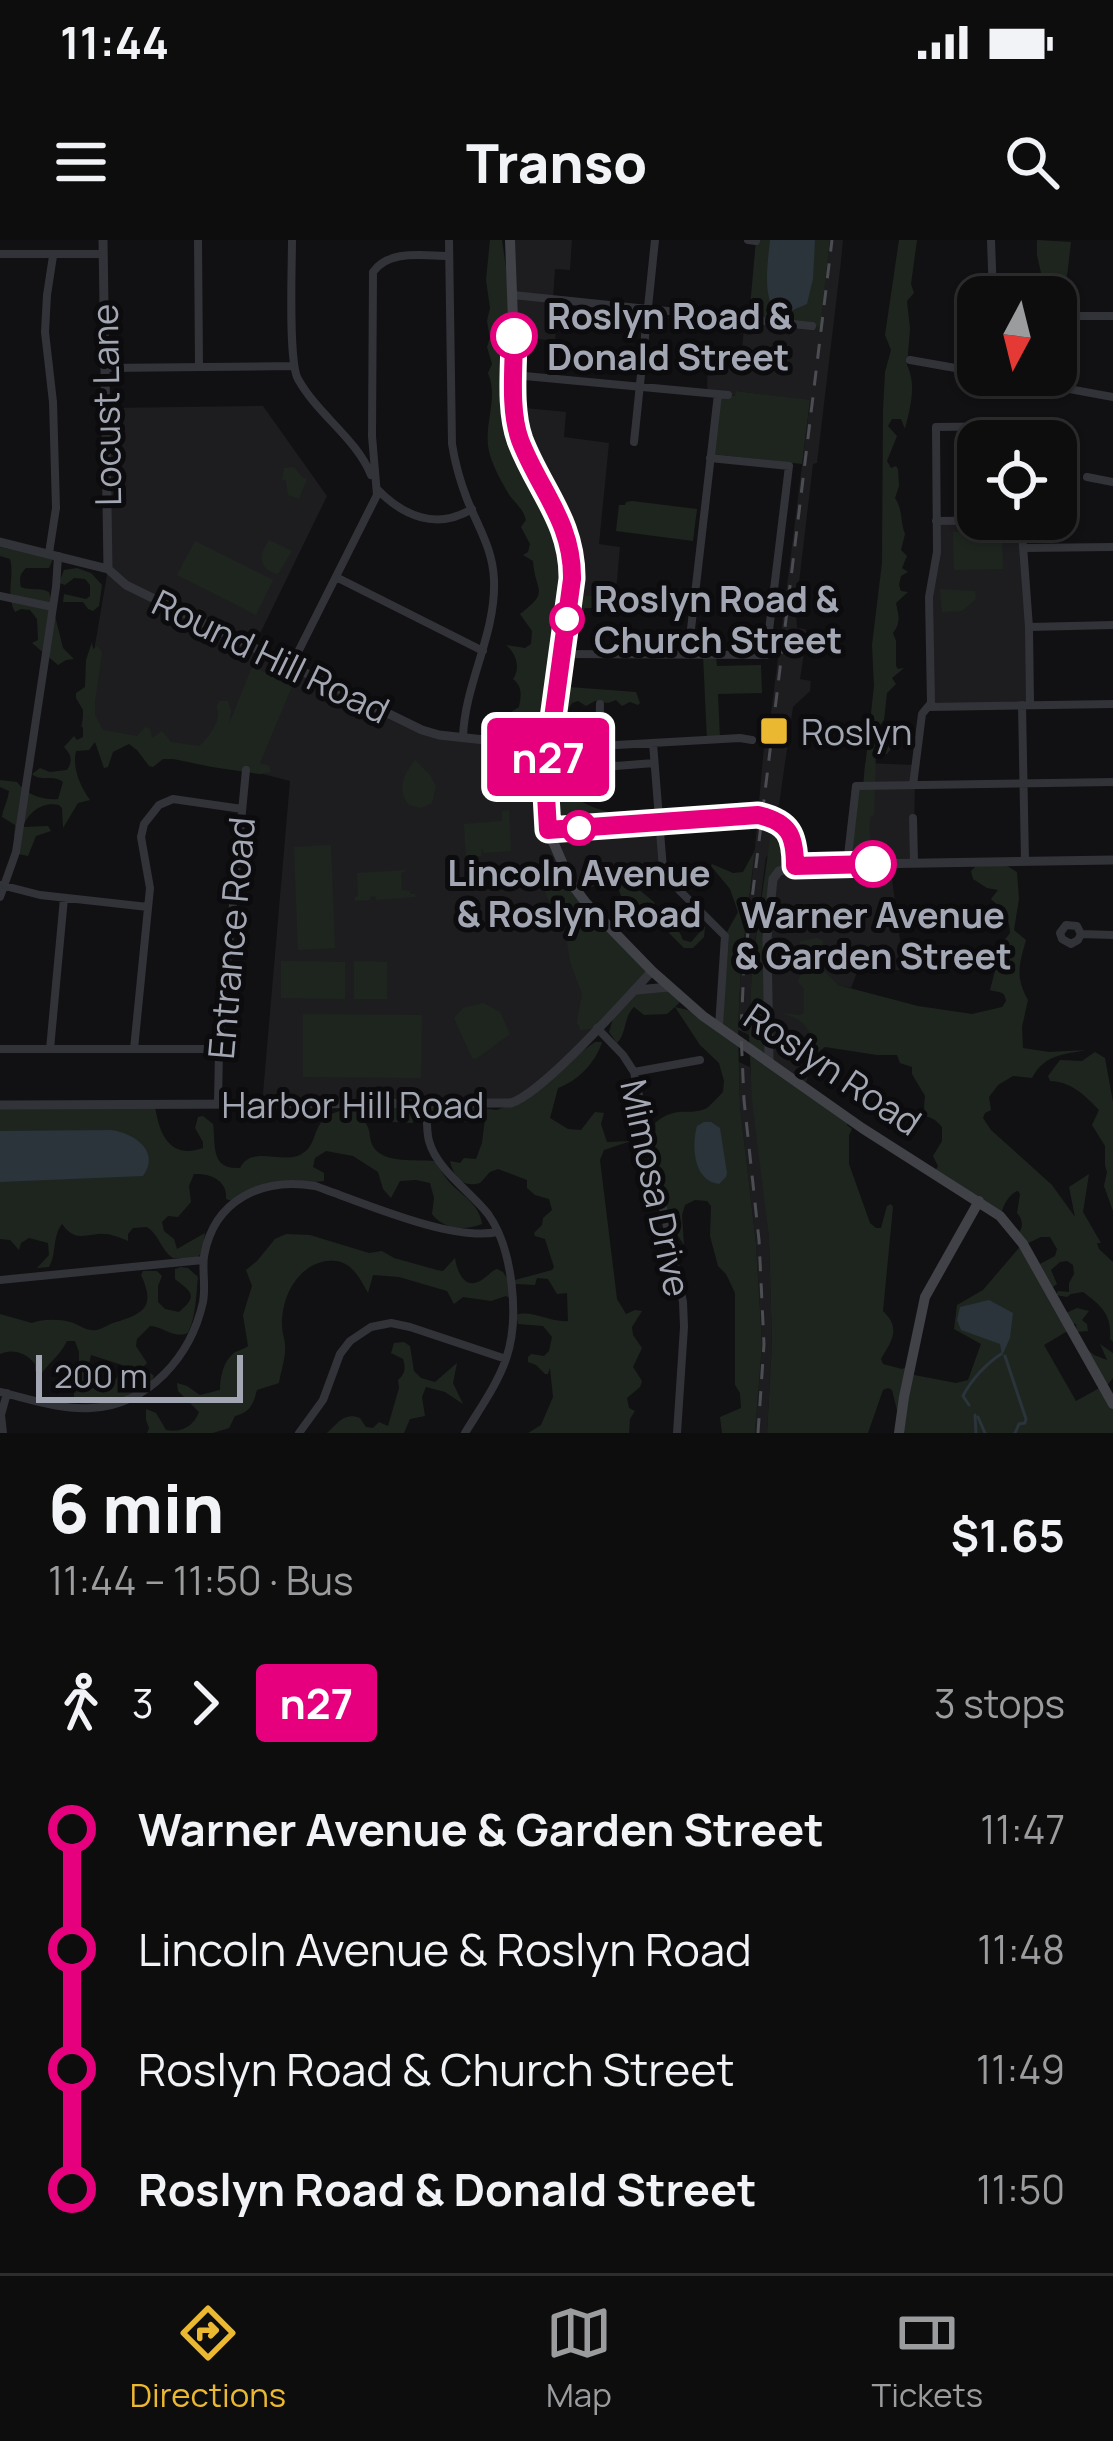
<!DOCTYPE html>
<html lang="en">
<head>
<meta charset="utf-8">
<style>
	body { margin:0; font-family:Manrope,sans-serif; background:#1b1b1c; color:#f1f3f6; height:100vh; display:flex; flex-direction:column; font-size:45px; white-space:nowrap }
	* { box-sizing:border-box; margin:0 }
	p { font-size:39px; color:#9a9c9e }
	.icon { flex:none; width:66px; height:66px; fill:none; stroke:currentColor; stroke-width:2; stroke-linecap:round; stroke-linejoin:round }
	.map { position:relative; height:1193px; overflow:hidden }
	.side { display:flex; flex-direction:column; background:#0d0d0e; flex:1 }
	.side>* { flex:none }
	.badge { padding:0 24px; border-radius:9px; font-size:42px; line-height:78px }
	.needle { width:78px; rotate:187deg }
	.buttons { position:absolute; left:957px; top:36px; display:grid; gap:24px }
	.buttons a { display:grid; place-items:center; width:120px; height:120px; border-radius:24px; background:#0d0d0e; box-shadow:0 3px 9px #0004,0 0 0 3px #2d2d2e; font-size:60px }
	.scale { position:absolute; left:36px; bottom:30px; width:207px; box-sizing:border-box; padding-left:12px; border:6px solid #a3a7b3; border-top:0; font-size:33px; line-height:42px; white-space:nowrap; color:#a3a7b3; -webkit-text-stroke:9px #0c0c0e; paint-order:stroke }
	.map>.badge { position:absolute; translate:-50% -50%; box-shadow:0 0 0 6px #fff }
	.legs { display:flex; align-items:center; gap:18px; height:132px; padding:0 48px; font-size:39px }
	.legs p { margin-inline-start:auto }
	.summary { display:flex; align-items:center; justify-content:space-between; height:204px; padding:0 48px }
	h1 { font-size:66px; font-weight:800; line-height:90px }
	ul { padding:0 48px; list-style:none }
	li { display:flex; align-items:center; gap:42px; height:120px; font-size:45px }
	li i { display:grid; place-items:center; width:18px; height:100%; margin:0 15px; background:currentColor }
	li i::after { content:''; width:30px; height:30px; margin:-15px; border:9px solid; border-radius:50%; background:#0d0d0e }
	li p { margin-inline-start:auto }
	li:first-child i { background:linear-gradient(#0000 50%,currentColor 0) }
	li:last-child i { background:linear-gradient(currentColor 50%,#0000 0) }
	.status { display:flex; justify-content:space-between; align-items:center; height:84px; padding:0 60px; background:#0d0d0e; direction:ltr }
	.status svg { height:33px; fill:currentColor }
	header { display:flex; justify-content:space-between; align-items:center; height:156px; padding:0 48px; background:#0d0d0e; font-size:54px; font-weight:800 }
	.menu { display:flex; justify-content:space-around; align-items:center; height:168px; border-top:3px solid #2d2d2e; background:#0d0d0e; font-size:33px; color:#9a9c9e }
	.menu a { display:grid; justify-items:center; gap:6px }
	.menu .selected { color:#ebb831 }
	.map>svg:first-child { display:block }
	.built { fill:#1d1d20 }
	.green { fill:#1e251f; fill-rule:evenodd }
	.water { fill:#2b333b }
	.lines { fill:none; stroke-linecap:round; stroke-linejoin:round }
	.stream { stroke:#2b333b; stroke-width:3 }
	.minor { stroke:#323338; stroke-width:8 }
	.tertiary { stroke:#323338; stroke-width:9 }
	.secondary { stroke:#404247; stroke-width:10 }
	.rail { stroke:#4b4d52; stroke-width:3; stroke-dasharray:15 12; stroke-linecap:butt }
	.line-1-casing { stroke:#fff; stroke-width:27 }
	.line-1 { stroke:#e6007e; stroke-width:18 }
	.stop-1-dot { fill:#fff; stroke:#e6007e; stroke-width:6 }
	.poi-dot { fill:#ebb831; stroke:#0c0c0e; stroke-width:4.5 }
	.labels { text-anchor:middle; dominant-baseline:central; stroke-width:10; stroke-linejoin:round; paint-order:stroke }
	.stop-label { font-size:36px; font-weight:bold; fill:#a3a7b3; stroke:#0c0c0e; text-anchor:start }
	.street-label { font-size:36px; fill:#a3a7b3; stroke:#0c0c0e }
	.poi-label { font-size:36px; fill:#a3a7b3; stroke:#0c0c0e; text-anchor:start }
</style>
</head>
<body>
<div class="status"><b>11:44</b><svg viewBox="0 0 49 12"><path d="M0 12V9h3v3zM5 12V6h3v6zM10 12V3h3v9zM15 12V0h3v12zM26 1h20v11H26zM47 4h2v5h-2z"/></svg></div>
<header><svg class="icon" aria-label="menu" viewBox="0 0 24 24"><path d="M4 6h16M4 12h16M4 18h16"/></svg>Transo<svg class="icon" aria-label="search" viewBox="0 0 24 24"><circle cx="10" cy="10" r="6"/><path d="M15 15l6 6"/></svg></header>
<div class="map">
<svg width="1113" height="1193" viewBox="0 0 1113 1193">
	<rect width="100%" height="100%" fill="#111113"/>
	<path class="built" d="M510,0H572L570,30L555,29L553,59L559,60L555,101L514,96Z
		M830,0H843L841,21L817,223L813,224L796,368L797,388L805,389L813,401L812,413H804L800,439L811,441L810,451L793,467L779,565L775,570L768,616L766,617L752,725L749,795L738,790L741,724L753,630L764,506H767L810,161L737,151L736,156L707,153L708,116L741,119L745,78L819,86Z
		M263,166L327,256L253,408L430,493L549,507L545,567L659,582L662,626L624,630L615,637L578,653L652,731L546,839L515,862L262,865L290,541L81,487L108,329L106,168Z
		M515,167L566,172L564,197L609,203L599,304L620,307L615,362L569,359L570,311L528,217Z
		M1021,280L1030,465L931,467L930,341L936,281Z
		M865,523L915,525L914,623L890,624L904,730H858L851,748L820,741L816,806L805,847L769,821L767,698L779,631L857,624Z
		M739,822L750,827L769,998L772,1104L767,1193H755L762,1104L756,1004L740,866Z"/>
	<path class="green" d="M490,0H502C505,21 509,44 509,65C507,104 499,157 508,195C515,226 538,249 550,277C562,303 567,330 569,358C585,355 601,354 615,362L604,368H585L578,378L574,395L575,377L580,364L572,361L546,470C536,497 510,494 486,488L519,467C521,456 523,447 513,439C521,428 516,413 506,405L525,408L531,404L532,391L520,374C551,351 535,352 533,321L523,315L528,312L530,304L521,287L526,280C523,269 517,265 510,256C502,243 492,225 489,211C483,184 499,159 488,133L492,124L487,107L490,98L487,81L490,68L486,40Z
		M756,0H830L820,87L749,78Z
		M899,0H917L911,44L914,53L907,61L910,89L907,125C917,145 910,168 905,189L901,179H892L888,186L897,196L887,221L891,228L896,226L898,229L899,246L895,258C903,270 900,281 905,294L901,310L907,316L902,328L908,332L901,336L899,345L901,351L908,352L896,363C898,374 902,381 893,393L896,401V426L898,429L904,428L892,438L896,444L887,453L884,480L878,488L881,496L893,506L887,514L876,512L874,575L871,576C867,591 873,607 873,624H847L856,547L863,546L874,446L872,405L882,323L883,171L885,132L891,110L885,95Z
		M1037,0L1071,2L1067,36L1045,51L1037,15Z
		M736,151L810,160L802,224L712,214L718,154L735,156Z
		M294,227L302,237L307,239L299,259L288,255L286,241L282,239L284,228Z
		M632,261L697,269L693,301L616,291L619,265H625L626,262Z
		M1002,291L1003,329L954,330L953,292Z
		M269,300L292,311L278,334C257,329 259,315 269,300Z
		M195,301L273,340L256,375L177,335Z
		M0,307L53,319L49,328H26C20,334 19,338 21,347C30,351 40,347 49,352L63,408L74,419L66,420L58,425L32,403L38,400L37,379L30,370L21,369L15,372C5,353 15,337 10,319L0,316Z
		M77,328L91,333L102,345L99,366L93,371L88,369L83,362H63L64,354L86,359L90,356V345L85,339L74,338L65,345L59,343L64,330Z
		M940,349L975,351L976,359L962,371L942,372Z
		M92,402L93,409L98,406L102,412L95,462V475L103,490L137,496L145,487L150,489L152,498L162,491L171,502L199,506C207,500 218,484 218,475C218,460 214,474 219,461H228L231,471L229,484L252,427L293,444L260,523L269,526L271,532L260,534L212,527L173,519H163L153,527L149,526L137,510L129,504L113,512L108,527L104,528L95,502L89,510L76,511C72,528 80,546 90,560L78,563L63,588L62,568L59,565C43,561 28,572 23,587L48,586L51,591L36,596L28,616L18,614L14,599L15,585L2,577C3,568 8,561 9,551L0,547V540L17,542C25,554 44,561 58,559L63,542C53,534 40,542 32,534L40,528L50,532L67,530C74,520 70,513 64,507L74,496L77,500L83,497V470L76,458V453L85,447L86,420Z
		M703,415H716L717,426L761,425L762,453L718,454L720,499L707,500Z
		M569,447L636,452L640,463L638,465L630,462L622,466L616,460L608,463L595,461L586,466L578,461L572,463C562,478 569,495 562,511L573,533L569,551C588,574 631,575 659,582L548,590L549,507L556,526L567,459L564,452Z
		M510,517L518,521L525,518L531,524L530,528L523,532L526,536L524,543L528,552L523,559L513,560C508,552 510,532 505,519Z
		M415,520L430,535L436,546L432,563L421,568L409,565C396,550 404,534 415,520Z
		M509,570L511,611L484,613L482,608L481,616L466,617L464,584L502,581V571Z
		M773,578L783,586L795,626L779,631L767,698L769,821L848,878L847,885L852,889L849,895V924L870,983L876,988H881L887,966L891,964L893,967L883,1071C902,1089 891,1101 881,1119L883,1124L902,1129L908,1126L909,1134L956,1143L968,1140L981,1104L954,1089L957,1065L983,1050L1023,1003L1017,994C1024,989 1023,979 1017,973L1020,954L1018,951C1011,952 1003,965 1002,972L934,933L938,926L933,916L942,901V887C927,868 922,888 925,856L912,834V827L900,823L897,815H877L825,807L817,813L816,825L811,828C814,797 813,780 779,773L800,775L804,773V749L798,742L802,729L800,701L817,698L823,701L820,727L838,745L918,766L972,774L1002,767L1006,761C1005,750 999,753 990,750L995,731L992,725L997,720L996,714L1002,710V703L1010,693C1010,679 1002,669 991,659L998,650L987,648L973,639L971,631L977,625L1004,624L1017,632L1019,659L1014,690L1026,700C1019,725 1015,737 1028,760L1022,787L1023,808L1049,812L1086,810C1062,815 1045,814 1032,838L1013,836L998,845L989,857L991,870L985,873L983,878L991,890L1052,945L1075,977L1069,947L1089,934L1083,972L1101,1003H1097L1099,1009L1113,1022V1102L1110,1099C1112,1075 1102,1066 1083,1052L1071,1054L1067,1057L1056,1055L1058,1051L1069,1052V1043L1074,1034L1073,1025L1067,1021L1060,1022L1051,1030L1057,1044L1053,1047L1040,1024L1055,1016L1057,1009L1050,997H1041L1026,1004L1066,1073L1077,1068L1089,1071L1082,1080L1087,1084L1088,1091L1077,1092L1076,1084L1069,1083L1071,1089L1044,1105L1076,1161L1103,1146L1088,1110L1094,1115L1107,1120L1100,1104L1113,1113V1138L1105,1148L1113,1164V1193H899L898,1174L892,1150L888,1148L883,1150L868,1193H767L772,1104L769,998L752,859L749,795L752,725Z
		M331,605L335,708L298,710L294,607Z
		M755,610L741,724L738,790L740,866L756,1004L762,1104L755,1193H722L720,1177L741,1168L740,1153L735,1145V1053L726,1034L718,1026L710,996L711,966L707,961L695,960L685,965L682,975L684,1005C667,982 657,950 654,921C652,907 657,896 655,883C678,864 688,877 707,868C709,867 721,854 723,852L724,841L719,823L700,805L675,767L667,774L644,775L634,767C623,778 627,793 617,803L609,792L614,775L597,788L580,790L577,782L582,754L571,725L565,691L557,680L539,637L544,627L556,629L652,731L635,749L669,747L683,759L675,767L688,770L719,787L723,777L729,697L727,692L738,672L730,649L711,626L712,624L733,633L743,632Z
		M603,620L613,632L628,630L634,634L637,648L654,662L659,675L680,693L683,700L691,702L705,686L704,697L693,708H684L659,683L621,656L615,639L605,641L610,635Z
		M408,630L401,633L402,650L410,651V654H415L416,657L376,660L375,656L370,657V660L355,661V657L358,656L357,633Z
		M281,721L345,722V759L281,758Z
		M354,721L387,722V759H354Z
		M483,763L500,772L510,794L476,819L472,818L454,778L463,768Z
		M303,774L422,775L421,838L303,837Z
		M595,802H602C596,822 578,841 558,848L550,878L568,889L581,890L595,872L604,873L601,884L607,902L631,901L604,910L600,920L617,1059L626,1074L635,1070L642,1071L632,1087L633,1095L642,1108L633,1127L642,1141L640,1147L627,1158L629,1168L635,1171L630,1179L629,1193H528L541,1185L553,1157L550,1128L548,1134H545L536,1125L528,1122V1117L531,1114L544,1116L549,1111L552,1097L543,1086L518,1084L516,1075C531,1069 551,1083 568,1081L567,1053L557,1054L548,1039L537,1038L535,1045L516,1044L510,1058L506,1056L491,1061L463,1057L454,1064L447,1051L399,1037L373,1035L368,1053C358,1035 350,1018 327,1021C297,1025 281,1058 282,1086C282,1093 285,1099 285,1105C286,1117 281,1131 279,1143L257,1150C253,1165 250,1172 235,1176L229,1188L213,1193H147L149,1188L146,1180V1169L156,1173L166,1190C181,1193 193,1187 199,1172L178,1151L177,1143L187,1146L200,1155L220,1150C220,1138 223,1121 234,1113C239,1110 244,1109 248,1106L243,1075L252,1046L246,1030L257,1021L275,999L286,994L310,995L369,1013L382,1011L394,1018L437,1030L443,1031L455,1018C457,1032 465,1052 483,1039C488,1036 491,1031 497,1029L503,1032L507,1038L515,1040L552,1030L554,1027L545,999L535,996L534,993L542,985L543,978L552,970L549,959L535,955L527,948V940L498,929L490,932L480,943C462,948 454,937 450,921L460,923L464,918L476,919L482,903L485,879L479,878L470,883L446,876L429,885L428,872L432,867L461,865L496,870L505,867Z
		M1095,812L1105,818L1113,862V971L1104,946L1107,932L1105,925V906L1092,885L1099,870C1085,855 1070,841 1050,841L1048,836L1060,820L1082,821Z
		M0,865L155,866C159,894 170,920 203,908V902L195,888L198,877L203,876L213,884C216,905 210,930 240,928C251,905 280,924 300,915C314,908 313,895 320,884C334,862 386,867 410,867L419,872L420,876L412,883L363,880C373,891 367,896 374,908C386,924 416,919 434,921C441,929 445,938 452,945C465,957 480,966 482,984C465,991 444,990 432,974L434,958L430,943L416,940L400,941L391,958L383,949L378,932L353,916L326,911L315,918L313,927L324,933V941C284,947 271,932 232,961L226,959C228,941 211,933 194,934L189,946L191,962L178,977L168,976L162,982L164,991L174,999L177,1009L205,993L203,1011L197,1018H173C161,1010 160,996 147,987L133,988L128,994V1001C118,997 109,993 98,994C81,996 74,1000 62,984C52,997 57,1013 49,1027L37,1028L49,1015L48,1003L29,998L21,1003L19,1010L10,1000L0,999Z
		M181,1027L188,1028L198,1037C196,1056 196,1076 188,1093C173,1099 165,1087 150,1086L137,1099L136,1106L147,1123L143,1127L154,1136C143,1160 99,1167 74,1162V1152L79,1146V1112L75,1101H67C58,1118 53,1118 42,1133L35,1131V1124C27,1113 12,1108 0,1114V1074L32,1083C42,1079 59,1079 70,1082C79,1084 86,1092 97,1090C104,1088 109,1084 116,1082C146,1073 155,1065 141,1035L143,1031H157L162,1036L158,1046V1062L165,1069L179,1072C199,1055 191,1052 175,1039V1029ZM91,1115L122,1125L116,1139L106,1143L104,1148L94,1149L89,1125Z
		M404,1102L410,1106L414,1131L421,1138L435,1142L457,1123L453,1143L463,1164L445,1152L426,1147L422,1157L425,1176L410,1179L404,1193H327C338,1183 344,1172 360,1178L366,1187L373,1188L379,1182L388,1186L399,1148L398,1140C405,1134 406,1128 403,1119L391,1113L394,1103Z"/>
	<path class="water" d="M770,0H815L813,39L807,64L786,73H776C762,55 768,22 770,0Z
		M704,882H711L720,888L727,933L726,937L719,944C694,941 691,907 697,886Z
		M111,890C134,893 161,911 143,936L0,942V891Z
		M989,1060L1013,1073L1010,1098L1002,1116L1000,1104L961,1090L957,1080L960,1067Z"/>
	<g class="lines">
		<path class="stream" d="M1005,1116L1026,1179L1025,1183L1019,1184L1015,1193
			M969,1165L963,1156C971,1140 986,1124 1001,1114
			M975,1175L976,1193
			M978,1177L985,1193"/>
		<path class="minor" d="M198,0L199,127
			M292,0C292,26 288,122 298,139C318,175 356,198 371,235
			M449,0L452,204C455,223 460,241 467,259C478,287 493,309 494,340C496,395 465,442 463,497
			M748,0L756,1
			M991,0L993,57
			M0,14H103
			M513,55L812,86
			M1068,76H1113
			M910,120L978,132
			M105,128L294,126
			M514,135L728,155
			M993,135L1113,157
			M634,202L655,0
			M1087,237L1113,242
			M377,249C404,277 437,290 472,269
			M1021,279L1029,387L1030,465
			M936,281L1021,280
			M1025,308L1113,307
			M49,313L56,268L53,162L45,92L47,55L53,16
			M336,337L483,411
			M0,356L53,367
			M1029,387L1113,385
			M562,414L766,415L789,226L710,218
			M688,415L718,154
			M291,426L377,255L372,196L373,32C389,9 424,16 449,16
			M600,464L599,506L609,523L616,526L654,523
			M1022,465L1025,621
			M930,467L1113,464
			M653,503L663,629L670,641L725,696L719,786
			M599,506L740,498L752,500
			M913,545L922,474L931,463L929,357L937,312L936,187L1011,186L1014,201
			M913,578L914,623
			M847,624L856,546L1113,542
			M1,645L40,655L148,667
			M0,657L16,612L56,347L58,316
			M1081,694L1077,686L1066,685L1060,693L1062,699L1071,704L1078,700L1081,694L1113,695
			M597,788L623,815L634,832L683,1062L684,1087L677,1193
			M0,809H219
			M50,809L64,658
			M134,809L150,648L141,597L144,584L159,565L173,559L242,569
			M634,832L700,820
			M218,864L219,809L246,530
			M427,864C427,876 426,890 429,901C437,930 470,951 488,974C513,1009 520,1079 506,1119C497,1145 479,1170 465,1193
			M0,1040L203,1020
			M0,1152C29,1159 61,1170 91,1168C149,1165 191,1116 203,1062C206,1046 202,1031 204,1016C214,959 263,937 315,946C362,962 452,1002 497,992
			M3,1193L1,1175L7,1153
			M299,1193L323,1160L340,1114L350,1101L371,1087L391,1083L410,1087L506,1119"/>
		<path class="tertiary" d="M103,0L108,329
			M0,302L108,329L126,345L422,490L439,495L549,507
			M548,590L759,576C788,581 795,598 795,626
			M637,750L669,747
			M769,821L767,698L773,639L779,631L808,625L1113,620
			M0,865L511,863C544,852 625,760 652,731"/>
		<path class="secondary" d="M510,0L517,187L528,217L559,273L567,296L571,339L545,537V564L548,590L571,643L586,663L652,731L703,776L862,888L1000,976L1023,1004L1113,1164
			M899,1193L904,1157L925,1057L979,961"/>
		<path class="rail" d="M758,1193L764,1104L759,1000L744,860L741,792L744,725L832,0"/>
	</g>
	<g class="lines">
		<g class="line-1-casing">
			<path id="line-1" d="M514,96C514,128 509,169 520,200C539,250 573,282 572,339L545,537L548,590L758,575C789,582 795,595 795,626L873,624"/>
		</g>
		<use href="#line-1" class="line-1"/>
	</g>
	<g class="stop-1-dot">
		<circle cx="514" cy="96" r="21"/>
		<circle cx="567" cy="379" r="15"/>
		<circle cx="579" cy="588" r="15"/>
		<circle cx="873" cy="624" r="21"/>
	</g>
	<rect class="poi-dot" x="759" y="476" width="30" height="30" rx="6"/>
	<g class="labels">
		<g class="stop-label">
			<text x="547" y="75">Roslyn Road &amp;<tspan x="547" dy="41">Donald Street</tspan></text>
			<text x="594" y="358">Roslyn Road &amp;<tspan x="594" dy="41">Church Street</tspan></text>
			<text x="579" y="632" text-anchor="middle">Lincoln Avenue<tspan x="579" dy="41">&amp; Roslyn Road</tspan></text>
			<text x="873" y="674" text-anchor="middle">Warner Avenue<tspan x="873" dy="41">&amp; Garden Street</tspan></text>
		</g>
		<g class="street-label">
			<text transform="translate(106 165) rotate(-91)">Locust Lane</text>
			<text transform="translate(271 416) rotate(26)">Round Hill Road</text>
			<text transform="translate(231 698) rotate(-85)">Entrance Road</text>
			<text transform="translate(833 829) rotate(34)">Roslyn Road</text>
			<text x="353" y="864">Harbor Hill Road</text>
			<text transform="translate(656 948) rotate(78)">Mimosa Drive</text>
		</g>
		<g class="poi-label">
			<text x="801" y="491">Roslyn</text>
		</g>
	</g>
</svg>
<div class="buttons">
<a><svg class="needle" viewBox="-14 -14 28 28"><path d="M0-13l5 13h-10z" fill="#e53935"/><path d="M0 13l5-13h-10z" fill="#9a9c9e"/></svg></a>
<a><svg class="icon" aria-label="locate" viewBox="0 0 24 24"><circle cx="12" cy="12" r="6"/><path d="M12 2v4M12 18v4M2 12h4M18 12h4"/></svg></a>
</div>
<div class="scale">200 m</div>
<b class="badge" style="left:548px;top:517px;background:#e6007e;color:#fff">n27</b>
</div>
<section class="side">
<div class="summary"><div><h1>6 min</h1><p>11:44 – 11:50 · Bus</p></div><b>$1.65</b></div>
<div class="legs"><svg class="icon" aria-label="walk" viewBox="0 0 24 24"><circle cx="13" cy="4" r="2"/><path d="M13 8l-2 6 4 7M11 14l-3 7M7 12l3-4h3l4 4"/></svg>3<svg class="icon" aria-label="forward" viewBox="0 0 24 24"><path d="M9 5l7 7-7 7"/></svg><b class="badge" style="background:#e6007e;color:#fff">n27</b><p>3 stops</p></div>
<ul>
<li><i style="color:#e6007e"></i><b>Warner Avenue &amp; Garden Street</b><p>11:47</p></li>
<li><i style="color:#e6007e"></i><span>Lincoln Avenue &amp; Roslyn Road</span><p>11:48</p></li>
<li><i style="color:#e6007e"></i><span>Roslyn Road &amp; Church Street</span><p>11:49</p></li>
<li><i style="color:#e6007e"></i><b>Roslyn Road &amp; Donald Street</b><p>11:50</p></li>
</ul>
</section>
<nav class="menu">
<a class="selected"><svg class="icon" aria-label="directions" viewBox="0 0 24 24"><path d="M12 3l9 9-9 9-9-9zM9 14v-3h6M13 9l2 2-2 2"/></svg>Directions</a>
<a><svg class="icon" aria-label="map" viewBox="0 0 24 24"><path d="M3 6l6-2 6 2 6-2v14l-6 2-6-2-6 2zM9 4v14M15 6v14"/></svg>Map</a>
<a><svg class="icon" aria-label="tickets" viewBox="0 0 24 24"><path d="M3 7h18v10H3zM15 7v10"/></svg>Tickets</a>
</nav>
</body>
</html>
